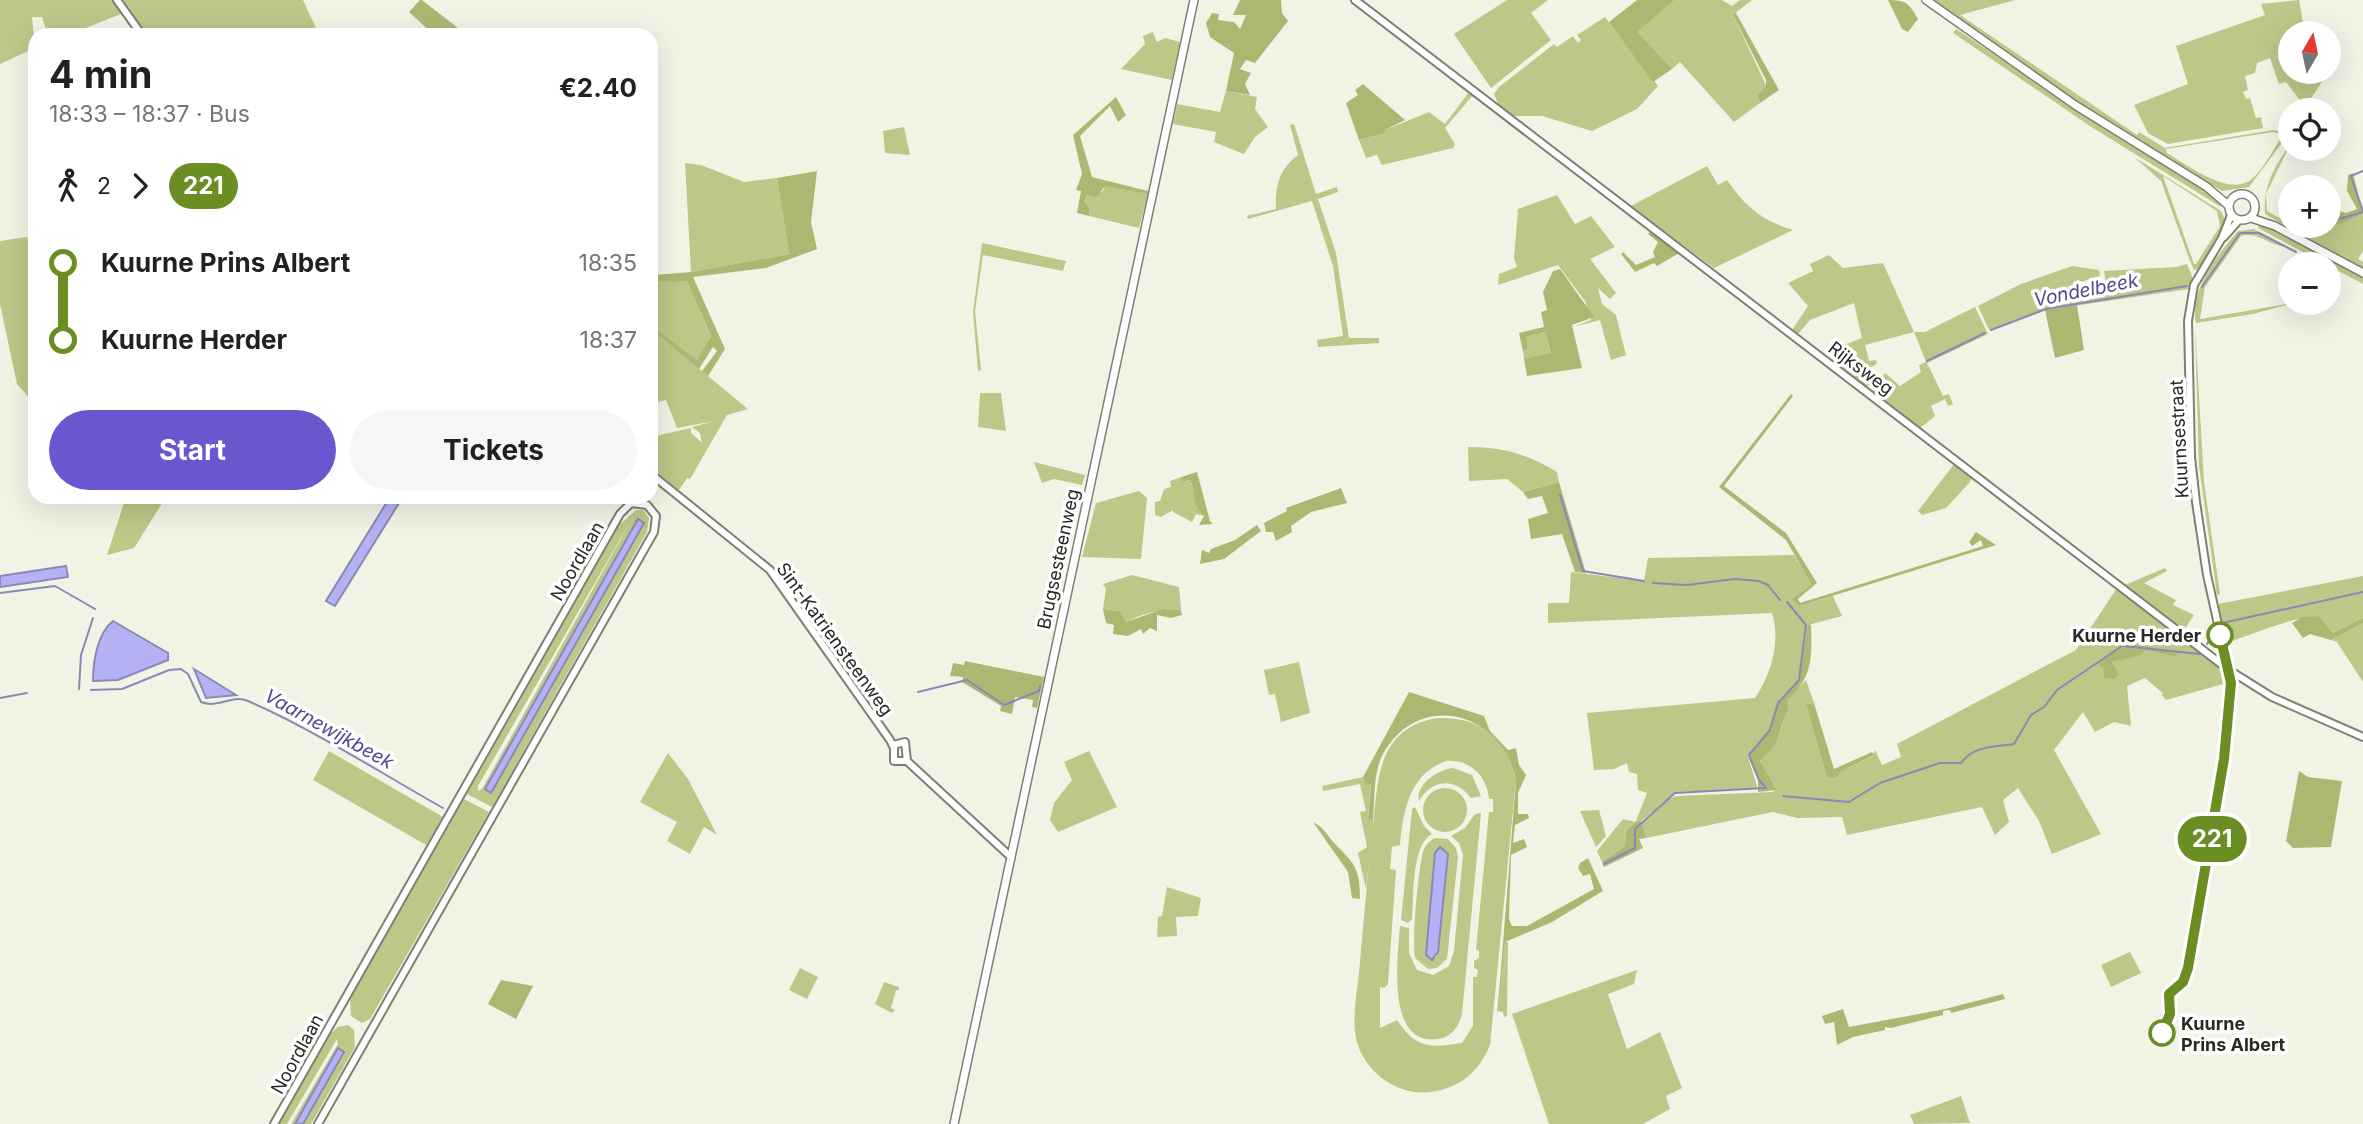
<!DOCTYPE html>
<html lang="en">
<head>
<meta charset="utf-8">
<style>
	body { margin:0; font-family:Inter,sans-serif; background:#f6f6f6; color:#202124; height:100vh; display:flex; flex-direction:column; font-size:26px; white-space:nowrap }
	* { box-sizing:border-box; margin:0 }
	p { font-size:23px; color:#757577 }
	.icon { flex:none; width:38px; height:38px; fill:none; stroke:currentColor; stroke-width:2; stroke-linecap:round; stroke-linejoin:round }
	.map { position:relative; flex:1; overflow:hidden }
	.drawer { position:absolute; left:28px; top:28px; width:630px; height:476px; display:flex; flex-direction:column; background:#fff; border-radius:21px; box-shadow:0 7px 28px #0002 }
	.drawer>* { flex:none }
	.badge { padding:0 14px; border-radius:23px; font-size:24px; line-height:46px }
	.needle { width:46px; rotate:9deg }
	.controls { position:absolute; left:2278px; top:21px; display:grid; gap:14px }
	.controls a { display:grid; place-items:center; width:63px; height:63px; border-radius:50%; background:#fff; box-shadow:0 7px 28px #0002; font-size:35px }
	.map>.badge { position:absolute; translate:-50% -50%; box-shadow:0 0 0 4px #fff }
	.legs { display:flex; align-items:center; gap:10px; height:77px; padding:0 21px; font-size:23px }
	.legs p { margin-inline-start:auto }
	.summary { display:flex; align-items:center; justify-content:space-between; height:119px; padding:0 21px }
	h1 { font-size:38px; font-weight:700; line-height:52px }
	.cta { display:flex; gap:14px; margin-top:auto; padding:14px 21px }
	.cta a { flex:1; height:80px; border-radius:42px; background:#6957d0; color:#fff; font-size:28px; font-weight:700; line-height:80px; text-align:center }
	.cta a+a { background:#f6f6f6; color:#202124 }
	ul { padding:0 21px; list-style:none }
	li { display:flex; align-items:center; gap:24px; height:77px; font-size:26px }
	li i { display:grid; place-items:center; width:10px; height:100%; margin:0 9px; background:currentColor }
	li i::after { content:''; width:18px; height:18px; margin:-9px; border:5px solid; border-radius:50%; background:#fff }
	li p { margin-inline-start:auto }
	li:first-child i { background:linear-gradient(#0000 50%,currentColor 0) }
	li:last-child i { background:linear-gradient(currentColor 50%,#0000 0) }
	.map>svg:first-child { display:block }
	.green { fill:#bcc788; fill-rule:evenodd }
	.forest { fill:#acb872; fill-rule:evenodd }
	.water { fill:#b4b2f5; stroke:#8a89b6; stroke-width:2 }
	.lines { fill:none; stroke-linecap:round; stroke-linejoin:round }
	.stream { stroke:#8a89b6; stroke-width:2 }
	.secondary-casing { stroke:#7e8073; stroke-width:10 }
	.primary-casing { stroke:#7e8073; stroke-width:10 }
	.secondary { stroke:#fff; stroke-width:6 }
	.primary { stroke:#fff; stroke-width:7 }
	.line-1-casing { stroke:#fff; stroke-width:16 }
	.line-1 { stroke:#6b8e23; stroke-width:10 }
	.stop-1-dot { fill:#fff; stroke:#6b8e23; stroke-width:3.5 }
	.labels { text-anchor:middle; dominant-baseline:central; stroke-width:7; stroke-linejoin:round; paint-order:stroke }
	.street-label { font-size:18px; fill:#282924; stroke:#fff }
	.stop-label { font-size:18px; font-weight:bold; fill:#282924; stroke:#fff; text-anchor:end }
	.water-label { font-size:19px; font-style:italic; fill:#4f4695; stroke:#fff }
</style>
</head>
<body>
<div class="map">
<svg width="2363" height="1124" viewBox="0 0 2363 1124">
	<rect width="100%" height="100%" fill="#f1f4e5"/>
	<path class="green" d="M0,0H112L121,14L68,35H48L42,17H32L35,48L0,64Z
		M123,0H303L316,28L285,35H147Z
		M1507,0H1548L1531,13L1551,40L1491,88L1454,34Z
		M1675,0H1722L1732,6L1740,0H1752L1733,15L1766,85L1757,96L1760,103L1734,122L1680,62L1672,69L1636,32Z
		M1931,0H2015L1960,15L2137,135L2139,132L2165,148L2273,130L2283,132L2285,139L2249,187L2222,191L2041,79ZM2273,132L2283,135C2274,148 2266,165 2255,176C2233,201 2188,165 2167,153L2166,149Z
		M2299,0L2305,33H2291V72L2328,73L2305,107L2286,82L2279,84L2270,58L2257,63L2255,73L2245,76L2248,90L2243,92L2246,99L2250,98L2256,118L2261,117L2263,128L2168,144L2148,133L2134,105L2188,84L2176,46L2265,15L2261,4Z
		M1605,17L1658,86L1637,109L1592,131L1542,116H1513L1499,106L1494,94L1499,87L1554,44L1557,47L1573,36L1578,43L1581,40L1577,35Z
		M1956,29L2120,137L2213,194L2222,202L2221,207L2093,128L1953,33Z
		M1153,32L1157,42L1165,38L1180,42L1172,80L1121,69L1145,44L1143,36Z
		M1226,91L1257,97L1255,109L1268,127L1255,137L1244,154L1214,142L1216,132L1173,124L1177,104L1220,112Z
		M1469,92L1473,95L1445,128L1455,144L1453,148L1382,165L1377,155L1366,158L1359,140L1386,133L1385,130L1429,112L1445,124Z
		M1294,124L1316,194L1337,187L1338,192L1318,199L1336,253L1349,338H1379V343L1318,347L1317,340L1343,336L1333,266L1312,201L1248,219L1247,216L1276,209C1275,187 1279,169 1298,155L1290,125Z
		M904,127L910,155L885,153L883,131Z
		M2291,143L2266,194L2267,211L2311,235L2363,214V251L2358,259L2363,262V269L2265,214C2263,185 2275,166 2291,143Z
		M2134,157L2221,211L2226,222L2199,269L2194,270L2190,261L2161,181ZM2163,176L2217,211L2220,226L2196,264H2194Z
		M685,163L701,165L744,182L777,178L789,254L691,272Z
		M1707,166L1718,185L1727,180C1745,206 1762,221 1793,230L1714,268L1631,206Z
		M1105,185L1148,194L1139,228L1089,216L1090,208L1084,201L1087,195L1092,196L1103,191Z
		M1557,195L1575,224L1591,216L1615,247L1590,259L1616,293L1610,299L1598,288L1602,304L1616,315L1626,355L1611,360L1600,320L1573,327L1591,320L1585,301L1558,265L1498,285L1499,274L1517,267L1514,258L1518,209Z
		M2260,222L2356,272L2363,278V284L2258,228Z
		M2254,229L2288,247C2271,247 2258,231 2241,236L2205,287L2200,319L2293,303L2253,314L2196,323C2189,290 2218,254 2238,231Z
		M27,237L35,261V404L17,384L0,304V241Z
		M982,243L1066,261L1063,271L983,255L975,311L981,370L978,371L973,312Z
		M1829,255L1843,268L1883,263L1914,332H1925L1975,307L1988,334L1927,363L1943,396L1949,394L1953,404L1948,406L1945,399L1931,406L1935,416L1920,428L1872,391L1885,373L1900,386L1921,372L1919,365L1926,362L1914,332L1865,345L1869,361L1876,360L1877,363L1866,372L1873,381L1867,387L1832,359L1844,345L1862,338L1854,303L1810,320L1798,334L1792,330L1808,306L1788,283L1813,271L1810,264Z
		M2187,264L2193,279L2189,289L2046,310L1989,330L1978,306L2021,284L2072,266L2099,270L2100,276L2075,284L2077,296L2102,290L2108,296L2104,271L2176,267Z
		M687,280L711,338L698,361L658,330L654,282Z
		M2195,326L2204,482L2220,594L2217,595L2199,466Z
		M651,329L748,409L727,415L690,479L687,478L679,490L651,467V437L691,428V433L702,443L700,433L692,427L715,421L677,428L666,400L651,404Z
		M1545,332L1551,354L1524,359L1523,351L1528,349L1525,337Z
		M980,393H1001L1006,431L978,427Z
		M1468,447C1503,447 1527,454 1557,472L1559,482L1523,492L1507,479L1469,481Z
		M1034,462L1085,475L1082,485L1054,479L1042,483Z
		M1955,463L1972,475L1970,482L1946,508L1922,515L1918,511Z
		M1181,477L1184,482L1190,480L1204,516L1196,514L1192,522L1173,512V510L1161,517L1155,515V502L1160,501L1164,489L1171,487L1170,481Z
		M1139,491L1147,498L1141,559L1082,557L1096,503Z
		M126,497H166L134,548L107,555Z
		M636,510H643L649,518L647,532L492,807L467,794L619,525ZM634,515L482,789L478,791V786ZM639,519L644,523L491,792L485,790Z
		M1794,555L1813,585L1791,599L1800,606L1833,596L1842,616L1808,625L1799,681L1778,704L1771,730L1747,754L1758,789L1676,792L1640,822L1636,821L1647,793L1638,790L1637,774L1629,772L1627,763L1614,769L1594,770L1587,713L1755,698C1771,675 1781,641 1772,613L1548,623V603H1569L1571,572L1644,581L1648,558Z
		M2165,568L2167,571L2144,583L2176,600L2173,605L2194,615L2184,630L2125,585Z
		M1132,575L1179,587L1181,610C1160,609 1145,613 1126,622L1120,611L1103,609L1106,589L1103,584Z
		M2363,576V618L2333,633L2319,616C2291,617 2254,634 2226,643L2218,604Z
		M2117,588L2224,671L2223,684L2166,700L2161,694H2164L2145,678L2127,686L2131,726L2114,722L2095,732L2083,712L2054,750L2101,834L2052,854L2039,821L2018,788L2003,800L2009,822L1995,835L1982,807L1847,835L1842,817L1797,818L1773,812L1646,838L1642,822L1663,802L1676,796L1773,792L1775,790L1764,775L1760,759C1777,747 1787,719 1787,700L1806,680L1814,703L1806,704L1827,778L1873,756L1875,750L1882,765L1901,757L1897,744L2076,650Z
		M2363,623V682L2337,642L2331,640Z
		M1299,662L1310,713L1281,722L1275,694L1269,695L1264,670Z
		M1437,718C1481,716 1506,739 1516,780L1490,1045C1479,1072 1460,1088 1431,1092C1395,1097 1359,1068 1355,1032C1353,1013 1357,992 1359,973C1362,936 1366,898 1369,861L1366,889L1358,853L1367,847L1360,812L1366,811L1360,784L1323,791L1322,786L1363,777L1365,784L1371,783L1368,818L1373,819V825C1378,778 1378,728 1437,718ZM1446,761C1469,759 1487,775 1489,799H1493V812H1489L1476,950L1479,951V958L1474,961V968L1478,970L1477,977H1473V1026L1462,1043C1431,1048 1416,1049 1397,1020L1380,1028V987L1384,988L1388,984L1396,870L1390,869L1392,847L1400,845C1403,812 1409,774 1446,761Z
		M329,751L443,817L426,845L313,780Z
		M1089,751L1117,807L1058,832L1050,820L1054,803L1072,780L1064,762Z
		M668,753L688,779L717,835L704,827L690,854L667,841L677,822L640,802Z
		M1453,768L1472,775L1481,796L1471,798C1455,777 1432,779 1419,801C1415,785 1438,769 1453,768Z
		M1423 810a22 22 0 1 1 44 0a22 22 0 1 1-44 0Z
		M464,799L489,812L370,1019L362,1023L351,1016L350,999Z
		M1415,807L1424,826L1432,834C1411,845 1414,897 1412,919L1408,923L1401,920L1412,809Z
		M1599,810L1606,836L1596,847L1580,811Z
		M1481,813L1462,1014C1459,1026 1452,1037 1438,1039C1385,1047 1398,954 1400,926L1409,928V953L1417,970L1433,975L1449,966L1454,951L1463,855L1459,843L1451,836L1465,828L1475,814Z
		M1623,819L1635,822L1626,831L1625,846L1602,862L1597,851Z
		M1435,838L1448,839L1456,848L1458,857L1447,959L1437,968L1428,969L1415,958C1412,943 1418,864 1424,849C1426,844 1430,841 1435,838ZM1435,853L1448,854L1437,957L1427,958Z
		M1167,887L1201,898L1198,916L1176,917L1177,936L1157,937L1158,917L1162,916Z
		M1505,942H1508L1507,1016L1504,1017L1503,1012L1497,1011Z
		M2130,952L2141,973L2111,987L2101,965Z
		M800,968L818,977L807,999L789,990Z
		M1637,970L1634,984L1608,994L1627,1049L1660,1032L1682,1088L1666,1096L1670,1109L1643,1124H1549L1512,1014Z
		M884,982L899,987V990H896L891,1008L895,1010L892,1013L875,1004Z
		M348,1025L354,1030L355,1047L311,1124H303L344,1052L338,1048L295,1124H291L338,1044L337,1039L287,1124H279L330,1034L338,1027Z
		M1961,1096L1970,1123L1914,1124L1910,1115Z"/>
	<path class="forest" d="M420,0H422L467,35H434L409,12Z
		M1240,0H1281L1282,13L1288,21L1255,63L1246,60L1240,69L1251,73L1245,84L1250,95L1226,91L1234,53L1210,37L1206,23L1212,13L1219,14L1218,20L1234,22L1240,29L1246,15H1233Z
		M1637,0H1675L1637,32L1672,69L1653,82L1609,22Z
		M1888,0C1906,0 1909,3 1918,19L1908,32L1902,29Z
		M1736,13L1779,90L1760,103L1757,96L1766,85V80L1733,15Z
		M1363,84L1405,120L1385,130L1386,133L1359,140L1346,103L1358,95L1355,90Z
		M1116,97L1126,115L1118,122L1110,106L1080,136L1092,177L1148,191V194L1105,186L1097,197L1087,195L1084,201L1090,208L1089,216L1077,213L1081,191L1076,190L1082,174L1073,135Z
		M817,171L811,222L817,249L766,268L693,277L725,349L708,376L702,371L717,351L713,347L699,369L651,329V225L654,275L691,272L789,254L777,178ZM687,281L711,337L697,360L658,330L655,282Z
		M2353,173L2363,214L2311,236L2302,231L2311,226H2329V215L2337,210L2346,213L2357,209L2347,191L2348,175Z
		M1652,229L1681,252L1657,266L1654,263L1635,272L1621,254L1623,252L1636,265L1655,257L1653,252L1658,242L1648,234Z
		M1560,269L1594,317L1572,325L1582,368L1527,376L1524,359L1551,353L1545,332L1526,337L1528,349L1523,351L1519,333L1544,327L1541,312L1547,310L1543,292L1553,271Z
		M2077,305L2084,350L2055,358L2045,310Z
		M1791,394L1793,396L1724,486L1786,533L1817,583L1798,599L1800,603L1983,546L1981,540L1972,546L1969,542L1976,532L1996,545L1800,606L1791,599L1812,585L1786,540L1719,487Z
		M1197,472L1210,521L1213,524L1199,525L1204,516C1190,501 1197,494 1190,480L1183,482L1181,477Z
		M1559,482L1586,573L1575,572L1562,534L1531,539L1528,519L1548,513L1542,496L1528,499L1523,492Z
		M1341,488L1347,503L1311,512L1291,526L1292,532L1276,541L1273,532H1266L1264,523L1287,511L1286,508Z
		M1257,525L1261,531L1224,559L1200,564L1202,550L1209,553L1211,549L1235,540Z
		M1103,609L1120,611L1126,622L1163,609L1181,610L1182,615L1171,618L1157,615V631L1150,628L1143,634L1141,629L1128,636L1113,634L1114,625L1106,623Z
		M2319,616L2333,633L2363,618V623L2331,640L2310,634L2303,638L2292,623L2302,617Z
		M1808,624L1811,625C1812,657 1813,678 1787,700L1788,709L1775,745L1760,761L1776,790L1758,792V780L1747,754L1771,730L1778,704L1799,681Z
		M2142,645L2179,654L2173,656L2145,649L2141,655L2111,662L2119,674L2114,679L2104,678L2103,668L2098,664C2110,651 2125,646 2142,645Z
		M965,661L1044,677L1037,708L1032,707L1033,700L1015,697L1012,714L1000,711L1001,706L962,682L963,677L950,676L953,663L964,665Z
		M1409,692L1484,716L1490,731L1508,750L1516,748L1519,765L1526,775L1518,793V814H1528L1529,818L1515,825L1513,843L1524,839L1527,847L1511,855L1509,919L1512,926H1527L1594,889L1590,874L1583,876L1578,868L1580,863L1588,858L1603,891L1552,922L1505,942L1497,1019L1516,780C1501,711 1419,690 1383,754C1373,772 1375,799 1373,819H1368L1371,784L1365,785L1363,777Z
		M1814,703L1834,769L1872,752L1874,755L1840,772L1837,777L1827,778L1806,704Z
		M2299,771L2308,777L2342,781L2331,847L2293,848L2286,841Z
		M1636,821L1642,822L1646,838L1639,839L1643,848L1604,867L1602,862L1625,846L1626,831Z
		M1313,822C1327,830 1326,835 1336,845C1356,865 1360,870 1360,899L1352,898L1348,872Z
		M501,980L533,986L516,1019L488,1004Z
		M2003,994L2005,999L1951,1013L1950,1010L1943,1011V1015L1891,1028L1885,1027V1030L1853,1037L1837,1045L1834,1022L1825,1024L1822,1016L1843,1009L1849,1027L1945,1009Z"/>
	<path class="water" d="M390,497L399,503L335,606L326,601Z
		M638,519L644,523L491,793L485,789Z
		M66,566L68,577L0,587V576Z
		M113,621L168,653V660L118,680L93,681C93,663 97,633 113,621Z
		M194,669L236,695L206,698Z
		M1440,847L1448,854L1438,952L1432,960L1426,955L1435,853Z
		M338,1048L344,1052L303,1124H295Z"/>
	<g class="lines">
		<path class="stream" d="M2329,222L2363,212L2351,176L2363,171
			M2307,232L2319,226
			M2202,287L2240,233H2259L2296,252
			M1991,330L2046,309L2187,286
			M1927,361L1985,333
			M1560,495L1583,571L1644,581
			M1653,583L1687,585L1735,579L1759,581L1768,585L1780,600
			M0,593L55,586L95,609
			M2222,623L2363,592
			M2207,644L2214,632
			M79,689L81,655L93,618
			M91,690L122,689L169,670L181,669L188,674L201,702C217,709 232,694 248,701C316,731 379,772 443,808
			M918,692L967,680L1004,705L1039,691L1040,686
			M0,698L27,693
			M1766,788L1759,780L1749,755L1770,730L1778,703L1799,680L1806,625L1787,602
			M1783,796L1849,802L1880,783L1940,763H1961C1974,745 1995,747 2014,744L2031,715L2044,707L2057,690L2122,646L2200,654
			M1604,864L1635,848V829L1675,793L1765,788"/>
		<g class="secondary-casing">
			<path id="secondary" d="M117,0L142,35
				M1355,0L2229,670L2272,697L2363,737
				M2224,237L2239,220
				M651,474L770,570L890,740L894,748V761H907
				M893,745L905,742L907,761L1011,857
				M2219,793L2231,683L2207,575L2196,502L2191,457L2188,321L2194,285L2222,238L2231,215
				M274,1124L620,514L631,503L647,505L656,516L654,532L318,1124"/>
		</g>
		<g class="primary-casing">
			<path id="primary" d="M1926,0L2075,105L2207,187L2229,206
				M2229 207a13 13 0 1 1 26 0a13 13 0 1 1-26 0Z
				M2251,218L2275,226L2363,273
				M954,1124L1194,0"/>
		</g>
		<use href="#secondary" class="secondary"/>
		<use href="#primary" class="primary"/>
	</g>
	<g class="lines">
		<g class="line-1-casing">
			<path id="line-1" d="M2162,1033L2170,1014L2169,994L2183,982L2188,968L2224,759L2231,683L2220,635"/>
		</g>
		<use href="#line-1" class="line-1"/>
	</g>
	<g class="stop-1-dot">
		<circle cx="2220" cy="635" r="12"/>
		<circle cx="2162" cy="1033" r="12"/>
	</g>
	<g class="labels">
		<g class="street-label">
			<text transform="translate(1861 368) rotate(37)">Rijksweg</text>
			<text transform="translate(2179 439) rotate(-93)">Kuurnsestraat</text>
			<text transform="translate(1058 559) rotate(-78)">Brugsesteenweg</text>
			<text transform="translate(577 561) rotate(-60)">Noordlaan</text>
			<text transform="translate(835 639) rotate(54)">Sint-Katriensteenweg</text>
			<text transform="translate(297 1054) rotate(-61)">Noordlaan</text>
		</g>
		<g class="stop-label">
			<text x="2201" y="635">Kuurne Herder</text>
			<text x="2181" y="1023" text-anchor="start">Kuurne<tspan x="2181" dy="21">Prins Albert</tspan></text>
		</g>
		<g class="water-label">
			<text transform="translate(2086 290) rotate(-11)">Vondelbeek</text>
			<text transform="translate(329 729) rotate(29)">Vaarnewijkbeek</text>
		</g>
	</g>
</svg>
<div class="controls">
<a><svg class="needle" viewBox="-14 -14 28 28"><path d="M0-13l5 13h-10z" fill="#e53935"/><path d="M0 13l5-13h-10z" fill="#757577"/></svg></a>
<a><svg class="icon" aria-label="locate" viewBox="0 0 24 24"><circle cx="12" cy="12" r="6"/><path d="M12 2v4M12 18v4M2 12h4M18 12h4"/></svg></a>
<a>+</a>
<a>−</a>
</div>
<b class="badge" style="left:2212px;top:839px;background:#6b8e23;color:#fff">221</b>
<section class="drawer">
<div class="summary"><div><h1>4 min</h1><p>18:33 – 18:37 · Bus</p></div><b>€2.40</b></div>
<div class="legs"><svg class="icon" aria-label="walk" viewBox="0 0 24 24"><circle cx="13" cy="4" r="2"/><path d="M13 8l-2 6 4 7M11 14l-3 7M7 12l3-4h3l4 4"/></svg>2<svg class="icon" aria-label="forward" viewBox="0 0 24 24"><path d="M9 5l7 7-7 7"/></svg><b class="badge" style="background:#6b8e23;color:#fff">221</b></div>
<ul>
<li><i style="color:#6b8e23"></i><b>Kuurne Prins Albert</b><p>18:35</p></li>
<li><i style="color:#6b8e23"></i><b>Kuurne Herder</b><p>18:37</p></li>
</ul>
<div class="cta"><a>Start</a><a>Tickets</a></div>
</section>
</div>
</body>
</html>
